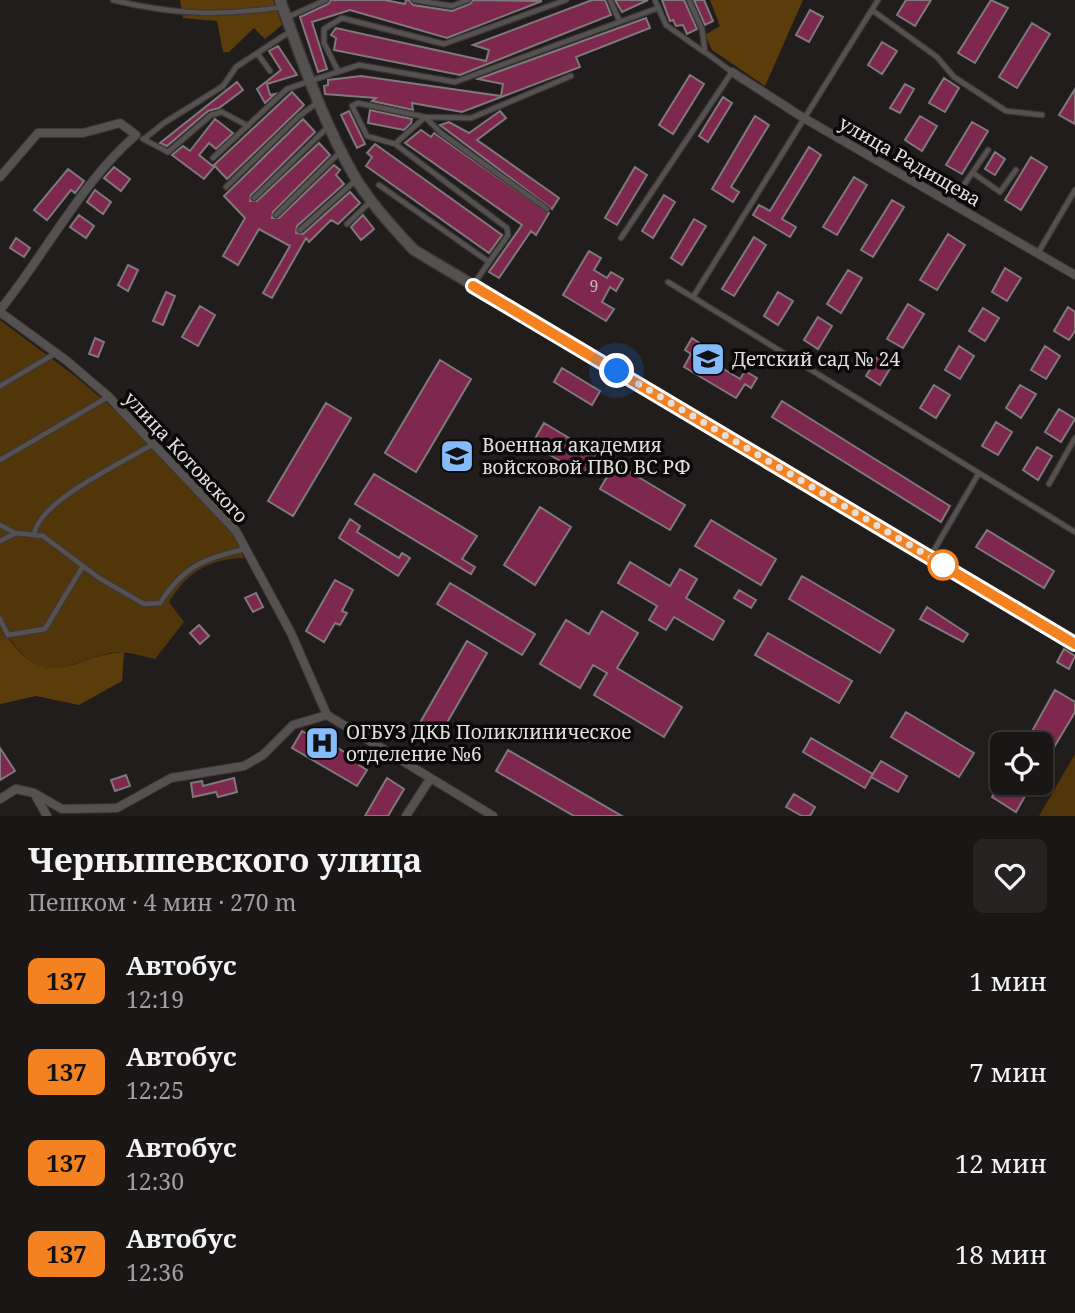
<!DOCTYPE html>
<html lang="ru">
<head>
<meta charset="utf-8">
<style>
	body { margin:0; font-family:"Noto Serif",serif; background:#272323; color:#f1f3f6; height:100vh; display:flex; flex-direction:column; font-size:26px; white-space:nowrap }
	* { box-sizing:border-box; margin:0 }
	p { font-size:23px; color:#9f9fa1 }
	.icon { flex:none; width:38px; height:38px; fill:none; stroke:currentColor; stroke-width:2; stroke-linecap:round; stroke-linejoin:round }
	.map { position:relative; height:816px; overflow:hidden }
	.side { display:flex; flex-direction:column; background:#1a1616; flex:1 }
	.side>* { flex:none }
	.badge { padding:0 14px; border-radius:10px; font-size:24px; line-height:46px }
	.tools { position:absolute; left:990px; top:732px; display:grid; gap:14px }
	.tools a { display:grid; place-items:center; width:63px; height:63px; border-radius:10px; background:#1a1616; box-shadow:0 2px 5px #0004,0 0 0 2px #383535; font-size:35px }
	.you { position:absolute; width:35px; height:35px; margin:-18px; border:5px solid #fff; border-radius:50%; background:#1a73e8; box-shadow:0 0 0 10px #1a73e833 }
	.map>.badge { position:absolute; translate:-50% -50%; box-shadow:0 0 0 4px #fff }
	.round { display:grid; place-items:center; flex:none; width:74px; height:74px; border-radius:10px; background:#272323 }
	.overview { display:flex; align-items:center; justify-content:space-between; height:119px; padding:0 28px }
	h1 { font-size:33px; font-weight:700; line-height:52px }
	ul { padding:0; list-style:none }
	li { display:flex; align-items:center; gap:21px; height:91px; padding:0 28px }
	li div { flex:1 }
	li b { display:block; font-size:26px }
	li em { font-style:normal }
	li .badge { min-width:77px; font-weight:700; text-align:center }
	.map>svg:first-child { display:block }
	.green { fill:#513609 }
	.forest { fill:#5b3d0b }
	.building { fill:#7e284f; stroke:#7e797a; stroke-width:2 }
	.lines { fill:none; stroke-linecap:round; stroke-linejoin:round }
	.service-casing { stroke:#3d3838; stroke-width:7 }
	.minor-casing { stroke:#3d3838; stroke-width:10 }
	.tertiary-casing { stroke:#3d3838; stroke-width:13 }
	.service { stroke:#545150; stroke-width:4.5 }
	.minor { stroke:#545150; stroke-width:8 }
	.tertiary { stroke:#545150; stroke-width:10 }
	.line-casing { stroke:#fff; stroke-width:16 }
	.line { stroke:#f58220; stroke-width:10 }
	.walk { stroke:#e2dfdf; stroke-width:7; stroke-dasharray:0 12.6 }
	.stop-dot { fill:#fff; stroke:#f58220; stroke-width:3.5 }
	.labels { text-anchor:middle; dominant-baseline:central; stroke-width:7; stroke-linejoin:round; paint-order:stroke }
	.number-label { font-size:16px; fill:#c9b1bb }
	.street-label { font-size:19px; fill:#e2dfdf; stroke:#0a0808 }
	.poi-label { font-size:19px; fill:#e2dfdf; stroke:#0a0808; text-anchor:start }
</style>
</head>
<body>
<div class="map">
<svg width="1075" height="816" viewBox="0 0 1075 816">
	<rect width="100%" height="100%" fill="#221d1d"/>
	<path class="green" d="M0,320L75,376L122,416L233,533L244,558C209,559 187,572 169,602L184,622L155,659C141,656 125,650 111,653C64,663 46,688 9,638L0,641Z
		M1075,754V816H1039Z"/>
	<path class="forest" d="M180,0H273L282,25L265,39L254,28L229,52H223L217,21L183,18Z
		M710,0H803L765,86L712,50L705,35L720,26Z
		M8,638C50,694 73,655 124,652L122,681L79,705L36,696L0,704V641Z"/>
	<path class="building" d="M331,0H385L405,4L406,0H409L413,5L452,11L470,4L473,0L542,1L447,38L350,10L312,22L327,69L318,72L300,17L328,4Z
		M592,0H605L611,15L460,75L334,50L336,38L331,35L336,28L486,61L489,50L473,45Z
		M615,0H648L622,12Z
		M662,0H684L697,29L687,34L683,25L676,26L673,20L670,21Z
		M694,0H704L713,21L705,25Z
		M906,0H931L915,26L897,15Z
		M991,0L1008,8L975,63L958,53Z
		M810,10L823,17L809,42L796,35Z
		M646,18L650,28L576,57L580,67L462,112L412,103L413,110L372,101L376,98L325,94L324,86L328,85V80L361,76L501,96L503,84L478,79Z
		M1032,23L1050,34L1017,88L999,77Z
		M882,42L897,51L882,74L868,65Z
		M278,46L297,75L267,84L270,95L275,94L265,103L257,89L281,70L269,51Z
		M690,75L704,84L673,134L659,125Z
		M944,78L959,88L945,112L929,103Z
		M237,82L243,90L219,108L208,111L167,146L160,143Z
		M905,84L914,89L900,113L890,108Z
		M1075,89V124L1059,115Z
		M292,92L304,105L227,179L214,165Z
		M723,97L732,103L708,142L699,136Z
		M370,110L412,119L411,123L404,130L368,123Z
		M349,111L365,144L357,148L341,115Z
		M500,111L506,118L477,140L559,198L552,209L440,125L449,122L469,133Z
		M755,116L769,125L731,187L739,192L733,202L712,189Z
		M920,116L937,126L922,151L905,140Z
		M215,119L233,133L216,149L209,143L199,155L214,167L204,179L172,155L183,146L190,151Z
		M303,119L315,132L251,195L250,201H257L319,143L330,155L273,212L272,218H279L334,165L340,170L336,175L344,184L297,226L296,233L303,234L350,192L360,203L338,224L331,220L309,242L306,238L272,298L263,293L290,246L259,229L238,265L223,256L245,218L224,196Z
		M972,122L988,131L962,174L946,165Z
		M421,130L431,137L434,133L549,213L536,235L531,231L499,278L489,272L522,225L405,143Z
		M375,144L502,235L489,253L366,166L372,157L367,153Z
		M809,147L821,155L782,219L796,227L790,237L753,215L759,205L770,211Z
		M995,152L1005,159L995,175L985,169Z
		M1031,157L1047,167L1021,210L1005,200Z
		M114,167L130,179L121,191L104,178Z
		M635,167L647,175L617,225L605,218Z
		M68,169L84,181L75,193L71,190L47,220L34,210Z
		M854,177L867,185L837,235L823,227Z
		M95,190L111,202L103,214L87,202Z
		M664,195L675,202L653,238L642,231Z
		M892,200L904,207L873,257L861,250Z
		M79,215L94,226L86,238L70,227Z
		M363,215L374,229L361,240L351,227Z
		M694,219L706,226L682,265L671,258Z
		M948,234L965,245L937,290L920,280Z
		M754,237L766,245L734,296L722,289Z
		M16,238L30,248L24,257L10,248Z
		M589,251L601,258L594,270L607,278L611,272L623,279L616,291L610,287L602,302L614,309L606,321L563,295Z
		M128,265L138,270L128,291L118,285Z
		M1005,268L1021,278L1007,301L992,292Z
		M848,270L862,278L841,313L827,304Z
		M166,292L175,296L163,325L153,321Z
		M778,292L793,301L778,325L764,316Z
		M908,304L924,314L903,348L887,339Z
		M200,306L215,315L198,346L182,337Z
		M1068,307L1075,312V331L1069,340L1054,331Z
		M983,308L999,318L985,341L969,331Z
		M818,317L832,326L818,349L804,340Z
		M95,338L104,342L98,357L89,354Z
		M692,338L704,346L699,354L740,379L745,371L757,378L751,388L745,384L736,398L684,367L691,354L685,350Z
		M959,346L974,356L960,379L945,370Z
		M1045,346L1060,356L1046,379L1031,370Z
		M880,353L894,362L880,385L866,376Z
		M440,360L471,379L416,472L385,453Z
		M562,368L600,391L592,405L554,382Z
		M934,385L950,395L936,418L920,408Z
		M1020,385L1036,394L1021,418L1006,408Z
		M782,401L950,506L941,522L772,417Z
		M326,403L351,418L293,516L268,501Z
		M1059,409L1075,419L1061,442L1045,432Z
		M996,422L1012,432L998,455L982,446Z
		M544,423L596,454L583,475L532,444Z
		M1037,447L1052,456L1038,480L1023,470Z
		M615,463L685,505L670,530L600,489Z
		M374,474L477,536L462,559L475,567L471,574L355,504Z
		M540,507L571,527L535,585L504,565Z
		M350,519L360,526L357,532L399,558L402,553L410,558L398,576L339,538Z
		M711,520L776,559L761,585L695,546Z
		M987,530L1054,571L1044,588L976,547Z
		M630,562L670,586L680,569L697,579L686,598L724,621L713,640L674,617L666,630L649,620L657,606L618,583Z
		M802,576L894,630L880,653L789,599Z
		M335,580L353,590L342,611L347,613L340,625L335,623L324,642L306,631Z
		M450,583L535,634L522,655L437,604Z
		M739,590L756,600L751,608L734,598Z
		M256,593L263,607L253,612L245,598Z
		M927,607L968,634L963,642L920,619Z
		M602,611L638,633L617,668L682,707L664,737L594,695L607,673L593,665L580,688L540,664L566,620L589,634Z
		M199,625L209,636L200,644L190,633Z
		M768,633L852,681L839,703L755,655Z
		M467,641L487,653L437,740L417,728Z
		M1064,649L1075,656L1069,669L1057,662Z
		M1055,690L1075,702V712L1041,769V744H1025Z
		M906,712L974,753L959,777L891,737Z
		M302,731L309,735L311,732L361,762L359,765L367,770L357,786L292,748Z
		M811,738L873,774L865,788L803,752Z
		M0,748L15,771L0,780Z
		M508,750L622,816H574L496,771Z
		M881,761L907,776L898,792L871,777Z
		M126,775L130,786L115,791L111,780Z
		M234,778L237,792L218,797L216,792L193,797L191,783L202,781L203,786Z
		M387,778L404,789L388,816H365Z
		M1001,782H1033L1016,812L992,797Z
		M794,794L815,807L810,816H802L786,807Z"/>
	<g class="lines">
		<g class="service-casing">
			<path id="service" d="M113,0C174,15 220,16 282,7
				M414,0L452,6L468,0
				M610,0L620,22
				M655,0L666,25L704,52
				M872,10L937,57L954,77L1006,111L1042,115
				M288,17L326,0
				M257,53L270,71
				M338,71L324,43V29L342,18L444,44L566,0
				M143,139L168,152L211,115L222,112L248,126
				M144,139L164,123L223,86L236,67L291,31
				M395,144L425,117L441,133L547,209
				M213,158L287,89L310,81L359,65L455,82L658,8
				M973,173L1000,192L1016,170
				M379,185L489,262
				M226,187L298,117L318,102
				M254,198L329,126
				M952,202L988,150
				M276,215L341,151
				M347,224L371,201
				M300,230L356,180
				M621,238L732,72L705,52L702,29L689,0
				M1038,253L1075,190
				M668,282L1075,532
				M473,285L508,235L507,228L395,144L367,136L352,106L358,103L425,117L471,118L571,76
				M693,297L878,0
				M0,386L56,353
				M0,460L108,397
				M1049,484L1075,438
				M0,525L15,533
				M34,535C38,501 124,462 153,444
				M0,541L16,533L43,536L99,578L144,604L160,603C184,566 204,558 246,549
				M930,557L979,473
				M0,619L8,635L45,629L83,566"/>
		</g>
		<g class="minor-casing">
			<path id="minor" d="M732,72L802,117L1075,275
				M0,177L38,133H83L120,123L136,135C83,180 44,256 0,310
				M0,312L67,361L108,396L236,531L291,633L327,715L493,816
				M34,793L62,809L117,808L171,778L244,766L263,755L293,725L327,715
				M0,799L16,789L34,793L47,816
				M406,816L430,779"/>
		</g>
		<g class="tertiary-casing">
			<path id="tertiary" d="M280,0C302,60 323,123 356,179C372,205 393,228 414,250L1075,644"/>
		</g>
		<use href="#service" class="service"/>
		<use href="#minor" class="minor"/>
		<use href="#tertiary" class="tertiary"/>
	</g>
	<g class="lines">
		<g class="line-casing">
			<path id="line" d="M473,286L1075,644"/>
		</g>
		<use href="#line" class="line"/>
		<path class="walk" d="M617,371L950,569L943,565"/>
	</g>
	<defs>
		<g id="school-square" transform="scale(1.75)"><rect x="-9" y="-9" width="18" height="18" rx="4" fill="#84bcfb" stroke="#0a0808"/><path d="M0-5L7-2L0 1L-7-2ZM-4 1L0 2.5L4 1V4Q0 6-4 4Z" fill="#111"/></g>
		<g id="university-square" transform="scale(1.75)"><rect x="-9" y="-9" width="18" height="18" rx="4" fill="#84bcfb" stroke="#0a0808"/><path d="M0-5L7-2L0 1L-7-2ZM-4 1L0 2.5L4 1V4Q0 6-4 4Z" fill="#111"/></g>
		<g id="hospital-square" transform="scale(1.75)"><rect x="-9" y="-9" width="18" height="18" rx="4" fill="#84bcfb" stroke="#0a0808"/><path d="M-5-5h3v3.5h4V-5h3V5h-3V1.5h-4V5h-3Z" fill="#111"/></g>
	</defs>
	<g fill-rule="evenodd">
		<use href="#school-square" x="708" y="359"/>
		<use href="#university-square" x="457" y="456"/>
		<use href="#hospital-square" x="322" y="743"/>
	</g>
	<circle class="stop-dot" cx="943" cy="565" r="14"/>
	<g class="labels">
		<g class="number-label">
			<text x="594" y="286">9</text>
		</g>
		<g class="street-label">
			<text transform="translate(910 161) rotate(30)">улица Радищева</text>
			<text transform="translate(186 457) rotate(47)">улица Котовского</text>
		</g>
		<g class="poi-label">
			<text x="732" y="359">Детский сад № 24</text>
			<text x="482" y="445">Военная академия<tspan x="482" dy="22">войсковой ПВО ВС РФ</tspan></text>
			<text x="346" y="732">ОГБУЗ ДКБ Поликлиническое<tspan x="346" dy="22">отделение №6</tspan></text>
		</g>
	</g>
</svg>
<div class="tools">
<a><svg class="icon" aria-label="locate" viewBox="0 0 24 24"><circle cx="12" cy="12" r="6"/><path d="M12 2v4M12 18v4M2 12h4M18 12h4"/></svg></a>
</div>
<div class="you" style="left:617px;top:371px"></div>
</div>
<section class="side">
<div class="overview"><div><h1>Чернышевского улица</h1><p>Пешком · 4 мин · 270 m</p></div><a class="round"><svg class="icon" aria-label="heart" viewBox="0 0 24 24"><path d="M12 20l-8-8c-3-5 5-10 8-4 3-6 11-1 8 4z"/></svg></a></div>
<ul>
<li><span class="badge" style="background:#f58220;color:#111">137</span><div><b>Автобус</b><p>12:19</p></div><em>1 мин</em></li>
<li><span class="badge" style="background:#f58220;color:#111">137</span><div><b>Автобус</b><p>12:25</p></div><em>7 мин</em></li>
<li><span class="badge" style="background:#f58220;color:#111">137</span><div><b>Автобус</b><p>12:30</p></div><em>12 мин</em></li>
<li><span class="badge" style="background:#f58220;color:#111">137</span><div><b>Автобус</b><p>12:36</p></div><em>18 мин</em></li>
</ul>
</section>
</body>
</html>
